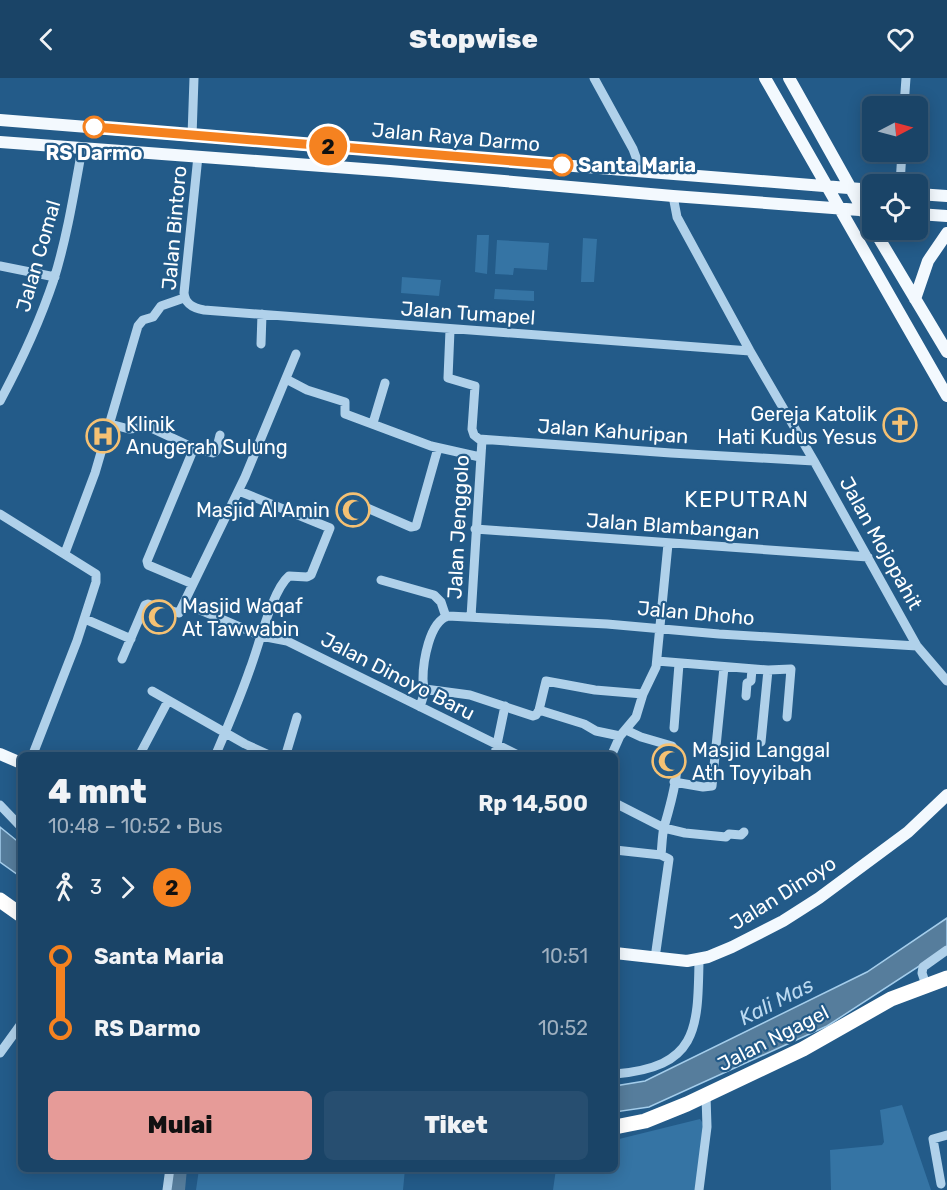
<!DOCTYPE html>
<html lang="id">
<head>
<meta charset="utf-8">
<style>
	body { margin:0; font-family:Rubik,sans-serif; background:#274e70; color:#f1f3f6; height:100vh; display:flex; flex-direction:column; font-size:22px; white-space:nowrap }
	* { box-sizing:border-box; margin:0 }
	p { font-size:20px; color:#9fb0c0 }
	.icon { flex:none; width:33px; height:33px; fill:none; stroke:currentColor; stroke-width:2; stroke-linecap:round; stroke-linejoin:round }
	.map { position:relative; flex:1; overflow:hidden }
	.drawer { position:absolute; left:18px; top:674px; width:600px; height:420px; display:flex; flex-direction:column; background:#1a4467; border-radius:9px; box-shadow:0 3px 15px #0003,0 0 0 2px #385c7b }
	.drawer>* { flex:none }
	.badge { padding:0 12px; border-radius:20px; font-size:21px; line-height:39px }
	.needle { width:39px; rotate:84deg }
	.tools { position:absolute; left:862px; top:18px; display:grid; gap:12px }
	.tools a { display:grid; place-items:center; width:66px; height:66px; border-radius:9px; background:#1a4467; box-shadow:0 3px 15px #0003,0 0 0 2px #385c7b; font-size:30px }
	.map>.badge { position:absolute; translate:-50% -50%; box-shadow:0 0 0 3px #fff }
	.legs { display:flex; align-items:center; gap:9px; height:66px; padding:0 30px; font-size:20px }
	.legs p { margin-inline-start:auto }
	.head { display:flex; align-items:center; justify-content:space-between; height:102px; padding:0 30px }
	h1 { font-size:33px; font-weight:800; line-height:45px }
	.primary-button { display:flex; gap:12px; margin-top:auto; padding:12px 30px }
	.primary-button a { flex:1; height:69px; border-radius:9px; background:#e69b98; color:#111; font-size:24px; font-weight:800; line-height:69px; text-align:center }
	.primary-button a+a { background:#274e70; color:#f1f3f6 }
	ul { padding:0 30px; list-style:none }
	li { display:flex; align-items:center; gap:21px; height:72px; font-size:22px }
	li i { display:grid; place-items:center; width:9px; height:100%; margin:0 8px; background:currentColor }
	li i::after { content:''; width:15px; height:15px; margin:-8px; border:4px solid; border-radius:50%; background:#1a4467 }
	li p { margin-inline-start:auto }
	li:first-child i { background:linear-gradient(#0000 50%,currentColor 0) }
	li:last-child i { background:linear-gradient(currentColor 50%,#0000 0) }
	header { display:flex; justify-content:space-between; align-items:center; height:78px; padding:0 30px; background:#1a4467; font-size:27px; font-weight:800 }
	.map>svg:first-child { display:block }
	.green { fill:#3574a4 }
	.water { fill:#567d9c; stroke:#a4cdeb; stroke-width:1.5 }
	.lines { fill:none; stroke-linecap:round; stroke-linejoin:round }
	.river { stroke:#567d9c; stroke-width:14 }
	.minor { stroke:#b0d1ea; stroke-width:9 }
	.major { stroke:#f3f9fe; stroke-width:12 }
	.highway { stroke:#fff; stroke-width:15 }
	.line-1-casing { stroke:#fff; stroke-width:14 }
	.line-1 { stroke:#f58220; stroke-width:9 }
	.stop-1-dot { fill:#fff; stroke:#f58220; stroke-width:3 }
	.labels { text-anchor:middle; dominant-baseline:central; stroke-width:4.5; stroke-linejoin:round; paint-order:stroke }
	.street-label { font-size:20px; fill:#fff; stroke:#235b89 }
	.stop-label { font-size:20px; font-weight:bold; fill:#fff; stroke:#235b89 }
	.poi-label { font-size:20px; fill:#fff; stroke:#235b89; text-anchor:start }
	.water-label { font-size:21px; font-style:italic; fill:#bcdaf1; stroke:#235b89 }
	.quarter-label { font-size:22px; letter-spacing:1.5px; fill:#fff; stroke:#235b89 }
</style>
</head>
<body>
<header><svg class="icon" aria-label="back" viewBox="0 0 24 24"><path d="M15 5l-7 7 7 7"/></svg>Stopwise<svg class="icon" aria-label="heart" viewBox="0 0 24 24"><path d="M12 20l-8-8c-3-5 5-10 8-4 3-6 11-1 8 4z"/></svg></header>
<div class="map">
<svg width="947" height="1112" viewBox="0 0 947 1112">
	<rect width="100%" height="100%" fill="#235b89"/>
	<path class="green" d="M477,157H489L487,196L475,194Z
		M583,160L597,161L594,204H581Z
		M497,162L549,165L547,192L514,190L513,197L495,196Z
		M402,199L441,202L439,218L401,215Z
		M495,211L534,213V223L494,221Z
		M902,1027L931,1112H831L830,1072L882,1067L884,1064L880,1032Z
		M700,1041L704,1047L695,1112H553L556,1091L615,1090V1062Z
		M199,1091V1090L405,1091L403,1112H196Z"/>
	<path class="water" d="M0,749L21,766V799L0,784Z
		M947,840V870L827,948L649,1029L615,1034V1008L645,1003L867,894Z"/>
	<g class="lines">
		<path class="river" d="M178,1112L180,1090"/>
		<path class="minor" d="M594,0L633,71L637,82V93
			M904,28L906,0
			M192,58L194,0
			M198,78L184,215C185,226 193,230 204,232L750,273
			M900,106L902,74
			M673,118L677,139L750,273L814,383L917,568L947,603
			M0,188L55,199
			M450,252L448,300L475,308L472,351L474,357L479,361L671,375L814,383
			M261,266L262,236
			M286,301L307,312L345,324V336L348,337L431,368L480,379
			M0,323C21,284 40,243 54,201C67,159 74,115 82,71
			M373,345L385,305
			M110,346L129,351L149,349L194,370L213,375L216,373L220,357
			M351,423L411,449L416,448L438,370
			M0,436L96,496V504L77,563L33,676
			M475,451L868,479
			M65,475L95,395L138,248L143,242L153,239L161,228L184,220
			M381,502L434,517L441,524L446,539
			M193,506L148,487L147,483L194,370
			M184,525L261,558L287,563L516,676
			M471,539L482,362
			M85,541L131,561
			M122,581L145,527L148,526L179,535L245,399L296,276
			M657,583L768,592L791,591L787,639
			M425,611L470,617L533,638L536,637L539,632L584,646L596,653L620,658
			M152,613L245,666L267,676
			M746,618L747,605L751,603L752,591
			M420,629C421,625 423,620 424,616C425,611 423,607 423,601C423,584 429,544 448,538L607,546L719,556L917,568
			M539,632L546,603L595,612L643,616
			M674,650L679,586
			M626,652L641,659L672,668C685,680 669,732 664,749C662,758 662,768 661,777
			M761,664L768,592
			M140,676L168,623
			M216,676C228,648 240,620 250,591C259,568 272,512 289,498L307,499L311,497L330,450L239,413
			M286,676L297,639
			M495,676L505,628
			M612,676L620,658L636,639L643,616L656,589L668,466
			M674,704L703,709L712,708L724,589
			M615,725L664,750L685,755L726,759L729,756L741,757L744,754
			M0,727L21,749
			M615,772L661,777L669,781L655,880
			M926,907L922,895L923,889L947,872
			M0,975L21,946
			M615,996C697,989 698,953 699,882
			M941,1106L933,1061L947,1057
			M167,1112L170,1090
			M699,1112L707,1049L706,1018"/>
		<path class="major" d="M765,0L947,318
			M789,0L873,150
			M0,42L873,112
			M0,64L390,93L673,118L873,133
			M918,116L947,118
			M918,136L947,138
			M874,152L947,274
			M915,221L928,183L947,155
			M0,676L21,685
			M615,875L687,883L708,879L732,869L783,843L819,820L908,754L947,717"/>
		<path class="highway" d="M0,822L21,837
			M615,1049L645,1043L687,1026L803,971L891,921L947,900"/>
	</g>
	<g class="lines">
		<g class="line-1-casing">
			<path id="line-1" d="M94,49L562,87"/>
		</g>
		<use href="#line-1" class="line-1"/>
	</g>
	<defs>
		<g id="church-ring" transform="scale(1.725)"><circle r="9.5" fill="#235b89" stroke="#f5c173" stroke-width="1.5"/><path d="M-1.2-6h2.4v3.5h3.3v2.4h-3.3V6h-2.4V-.1h-3.3v-2.4h3.3Z" fill="#f5c173"/></g>
		<g id="hospital-ring" transform="scale(1.725)"><circle r="9.5" fill="#235b89" stroke="#f5c173" stroke-width="1.5"/><path d="M-5-5h3v3.5h4V-5h3V5h-3V1.5h-4V5h-3Z" fill="#f5c173"/></g>
		<g id="mosque-ring" transform="scale(1.725)"><circle r="9.5" fill="#235b89" stroke="#f5c173" stroke-width="1.5"/><path d="M3.5-4.9A6 6 0 1 0 3.5 4.9A5 5 0 1 1 3.5-4.9Z" fill="#f5c173"/></g>
	</defs>
	<g fill-rule="evenodd">
		<use href="#church-ring" x="900" y="347"/>
		<use href="#hospital-ring" x="103" y="358"/>
		<use href="#mosque-ring" x="353" y="432"/>
		<use href="#mosque-ring" x="159" y="539"/>
		<use href="#mosque-ring" x="669" y="683"/>
	</g>
	<g class="stop-1-dot">
		<circle cx="94" cy="49" r="10"/>
		<circle cx="562" cy="87" r="10"/>
	</g>
	<g class="labels">
		<g class="street-label">
			<text transform="translate(456 59) rotate(5)">Jalan Raya Darmo</text>
			<text transform="translate(174 150) rotate(-85)">Jalan Bintoro</text>
			<text transform="translate(38 178) rotate(-74)">Jalan Comal</text>
			<text transform="translate(468 235) rotate(4)">Jalan Tumapel</text>
			<text transform="translate(613 353) rotate(4)">Jalan Kahuripan</text>
			<text transform="translate(673 448) rotate(4)">Jalan Blambangan</text>
			<text transform="translate(458 449) rotate(-87)">Jalan Jenggolo</text>
			<text transform="translate(881 465) rotate(61)">Jalan Mojopahit</text>
			<text transform="translate(696 535) rotate(5)">Jalan Dhoho</text>
			<text transform="translate(398 598) rotate(27)">Jalan Dinoyo Baru</text>
			<text transform="translate(783 815) rotate(-32)">Jalan Dinoyo</text>
			<text transform="translate(773 960) rotate(-27)">Jalan Ngagel</text>
		</g>
		<g class="stop-label">
			<text x="94" y="75">RS Darmo</text>
			<text x="578" y="87" text-anchor="start">Santa Maria</text>
		</g>
		<g class="poi-label">
			<text x="877" y="336" text-anchor="end">Gereja Katolik<tspan x="877" dy="23">Hati Kudus Yesus</tspan></text>
			<text x="126" y="346">Klinik<tspan x="126" dy="23">Anugerah Sulung</tspan></text>
			<text x="330" y="432" text-anchor="end">Masjid Al Amin</text>
			<text x="182" y="528">Masjid Waqaf<tspan x="182" dy="23">At Tawwabin</tspan></text>
			<text x="692" y="672">Masjid Langgal<tspan x="692" dy="23">Ath Toyyibah</tspan></text>
		</g>
		<g class="water-label">
			<text transform="translate(776 923) rotate(-27)">Kali Mas</text>
		</g>
		<g class="quarter-label">
			<text x="747" y="421">KEPUTRAN</text>
		</g>
	</g>
</svg>
<div class="tools">
<a><svg class="needle" viewBox="-14 -14 28 28"><path d="M0-13l5 13h-10z" fill="#e53935"/><path d="M0 13l5-13h-10z" fill="#9fb0c0"/></svg></a>
<a><svg class="icon" aria-label="locate" viewBox="0 0 24 24"><circle cx="12" cy="12" r="6"/><path d="M12 2v4M12 18v4M2 12h4M18 12h4"/></svg></a>
</div>
<b class="badge" style="left:328px;top:68px;background:#f58220;color:#111">2</b>
<section class="drawer">
<div class="head"><div><h1>4 mnt</h1><p>10:48 – 10:52 · Bus</p></div><b>Rp 14,500</b></div>
<div class="legs"><svg class="icon" aria-label="walk" viewBox="0 0 24 24"><circle cx="13" cy="4" r="2"/><path d="M13 8l-2 6 4 7M11 14l-3 7M7 12l3-4h3l4 4"/></svg>3<svg class="icon" aria-label="forward" viewBox="0 0 24 24"><path d="M9 5l7 7-7 7"/></svg><b class="badge" style="background:#f58220;color:#111">2</b></div>
<ul>
<li><i style="color:#f58220"></i><b>Santa Maria</b><p>10:51</p></li>
<li><i style="color:#f58220"></i><b>RS Darmo</b><p>10:52</p></li>
</ul>
<div class="primary-button"><a>Mulai</a><a>Tiket</a></div>
</section>
</div>
</body>
</html>
